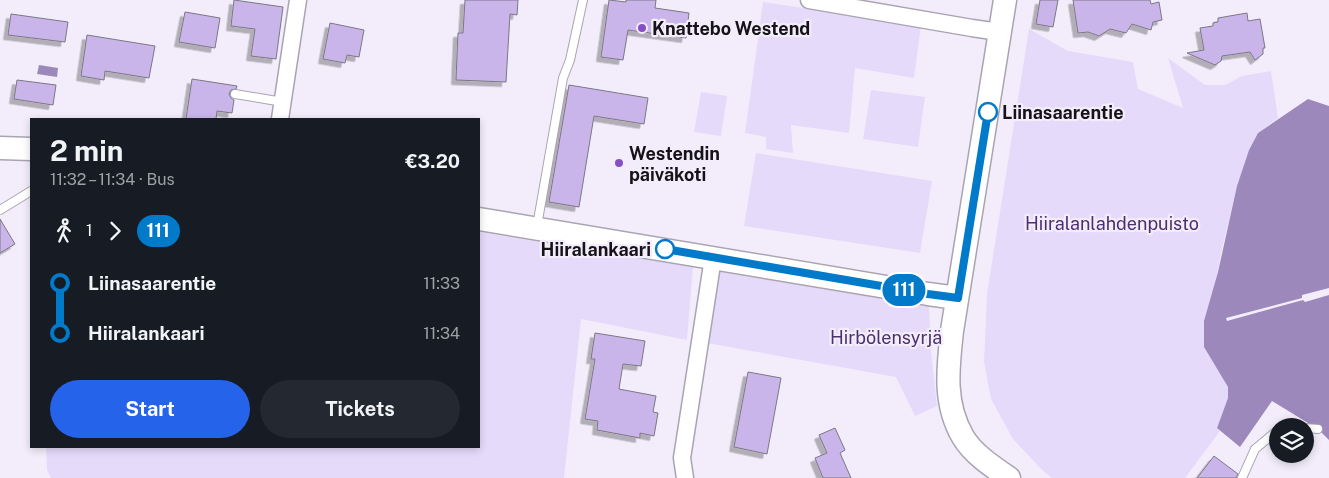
<!DOCTYPE html>
<html lang="en">
<head>
<meta charset="utf-8">
<style>
	body { margin:0; font-family:"Public Sans",sans-serif; background:#242831; color:#f1f3f6; height:100vh; display:flex; flex-direction:column; font-size:19px; white-space:nowrap }
	* { box-sizing:border-box; margin:0 }
	p { font-size:16px; color:#9ea1a6 }
	.icon { flex:none; width:28px; height:28px; fill:none; stroke:currentColor; stroke-width:2; stroke-linecap:round; stroke-linejoin:round }
	.map { position:relative; flex:1; overflow:hidden }
	.side { position:absolute; left:30px; top:118px; width:450px; height:330px; display:flex; flex-direction:column; background:#171b24; border-radius:0px; box-shadow:0 2px 8px #0003 }
	.side>* { flex:none }
	.badge { padding:0 10px; border-radius:16px; font-size:18px; line-height:32px }
	.fabs { position:absolute; left:1269px; top:418px; display:grid; gap:10px }
	.fabs a { display:grid; place-items:center; width:45px; height:45px; border-radius:50%; background:#171b24; box-shadow:0 2px 8px #0003; font-size:25px }
	.map>.badge { position:absolute; translate:-50% -50%; box-shadow:0 0 0 2px #fff }
	.legs { display:flex; align-items:center; gap:8px; height:55px; padding:0 20px; font-size:16px }
	.legs p { margin-inline-start:auto }
	.headline { display:flex; align-items:center; justify-content:space-between; height:85px; padding:0 20px }
	h1 { font-size:28px; font-weight:700; line-height:38px }
	.primary-button { display:flex; gap:10px; margin-top:auto; padding:10px 20px }
	.primary-button a { flex:1; height:58px; border-radius:30px; background:#2563eb; color:#fff; font-size:20px; font-weight:700; line-height:58px; text-align:center }
	.primary-button a+a { background:#242831; color:#f1f3f6 }
	ul { padding:0 20px; list-style:none }
	li { display:flex; align-items:center; gap:18px; height:50px; font-size:19px }
	li i { display:grid; place-items:center; width:8px; height:100%; margin:0 6px; background:currentColor }
	li i::after { content:''; width:12px; height:12px; margin:-6px; border:4px solid; border-radius:50%; background:#171b24 }
	li p { margin-inline-start:auto }
	li:first-child i { background:linear-gradient(#0000 50%,currentColor 0) }
	li:last-child i { background:linear-gradient(currentColor 50%,#0000 0) }
	.map>svg:first-child { display:block }
	.green { fill:#e6dafa }
	.water { fill:#9d88bb }
	.pier { fill:#f3edfb }
	.building { fill:#cab5eb; stroke:#7b7783; filter:url(#shadow) }
	.lines { fill:none; stroke-linecap:round; stroke-linejoin:round }
	.lane-casing { stroke:#a9a4b1; stroke-width:10 }
	.street-casing { stroke:#a9a4b1; stroke-width:19 }
	.secondary-casing { stroke:#a9a4b1; stroke-width:25 }
	.lane { stroke:#fff; stroke-width:8 }
	.street { stroke:#fff; stroke-width:16 }
	.secondary { stroke:#fff; stroke-width:22 }
	.line-1-casing { stroke:#fff; stroke-width:11 }
	.line-1 { stroke:#007ac9; stroke-width:8 }
	.poi-dot { fill:#874fc6; stroke:#f3edfb; stroke-width:2 }
	.stop-1-dot { fill:#fff; stroke:#007ac9; stroke-width:2.5 }
	.labels { text-anchor:middle; dominant-baseline:central; stroke-width:4.5; stroke-linejoin:round; paint-order:stroke }
	.poi-label { font-size:18px; font-weight:bold; fill:#151318; stroke:#f3edfb; text-anchor:start }
	.stop-label { font-size:18px; font-weight:bold; fill:#151318; stroke:#f3edfb; text-anchor:start }
	.park-label { font-size:18px; fill:#4c2f6e; stroke:#f3edfb }
</style>
</head>
<body>
<div class="map">
<svg width="1329" height="478" viewBox="0 0 1329 478">
	<defs>
		<filter id="shadow"><feDropShadow dx="-4.5" dy="4.5" stdDeviation="0" flood-color="#0004"/></filter>
	</defs>
	<rect width="100%" height="100%" fill="#f3edfb"/>
	<path class="green" d="M763,2L921,25L914,78L855,68L849,133L791,125L793,153L766,149V137L745,133Z
		M1029,29L1068,51L1133,62L1138,89L1183,108L1168,58L1205,85H1225L1242,76L1271,71L1278,118L1258,133L1249,150L1237,187L1221,253L1204,347L1228,387V398L1217,428L1220,431L1185,478H1052L1041,469L1013,439L991,399L984,362L987,294Z
		M871,90L925,97L918,147L863,139Z
		M701,92L727,96L721,136L694,132Z
		M756,153L932,181L920,253L744,226Z
		M479,232L693,267L687,340L581,319L564,478H51L47,470L46,446H479Z
		M720,270L929,306L931,351L937,406L915,416L896,377L707,343Z"/>
	<path class="water" d="M39,65L58,68L57,77L37,74Z
		M1308,99L1329,106V440L1318,429L1272,401L1240,447L1217,428L1228,398V387L1204,347V321L1218,272L1237,186L1249,150L1258,133Z"/>
	<path class="pier" d="M1329,288V295L1305,302L1303,300L1227,321L1226,318L1302,298V295Z"/>
	<path class="building" d="M234,0L283,7L276,59L251,56L255,29L231,26Z
		M465,0H518L517,15L510,14L506,82L456,80L458,33H463Z
		M609,0L626,2V0H656L655,8L689,13L686,38L628,30L623,60L601,57Z
		M1040,0H1058L1053,27L1036,24Z
		M1073,0H1150L1151,4L1159,2L1162,20L1153,22L1151,30L1132,24L1126,33L1110,29L1099,36L1088,32L1078,33Z
		M185,12L220,18L215,48L179,42Z
		M1247,13L1248,21L1260,19L1265,48H1263V54L1255,60L1250,52L1222,56L1221,61L1215,65L1187,53L1204,50L1200,28L1213,26V23L1218,22V18Z
		M11,14L68,22L65,42L8,35Z
		M330,23L364,30L359,57L347,55L345,63L323,59Z
		M87,35L155,46L149,78L105,71L104,80L81,76Z
		M192,79L237,86L236,89L231,90L229,94L231,98L234,100L232,113L217,111L216,119H186Z
		M17,80L56,85L53,105L14,99Z
		M569,85L648,98L644,124L594,116L579,207L549,202Z
		M0,219L15,244L0,253Z
		M595,333L645,341L641,366L623,364L619,389L656,396L653,412L658,413L654,436L640,433V438L597,430L598,421L585,419L595,359H591Z
		M748,372L781,378L767,454L734,447Z
		M835,428L845,450L840,453L851,478H823L815,458L827,453L819,435Z
		M1214,456L1238,474L1236,478H1197Z"/>
	<g class="lines">
		<g class="lane-casing">
			<path id="lane" d="M235,94L283,102
				M0,210L31,191
				M537,226L563,78L570,60L583,0
				M1305,428L1318,429
				M1242,478L1255,449L1278,430"/>
		</g>
		<g class="street-casing">
			<path id="street" d="M809,0L972,28L999,32
				M280,119L298,0
				M685,478L682,458L713,258"/>
		</g>
		<g class="secondary-casing">
			<path id="secondary" d="M1005,0L952,331C948,367 943,403 963,437C973,454 993,467 1009,478
				M0,148L31,149
				M479,219L928,294L957,298"/>
		</g>
		<use href="#lane" class="lane"/>
		<use href="#street" class="street"/>
		<use href="#secondary" class="secondary"/>
	</g>
	<g class="lines">
		<g class="line-1-casing">
			<path id="line-1" d="M665,249L928,294L958,298L988,112"/>
		</g>
		<use href="#line-1" class="line-1"/>
	</g>
	<g class="poi-dot">
		<circle cx="642" cy="28" r="5"/>
		<circle cx="619" cy="163" r="5"/>
	</g>
	<g class="stop-1-dot">
		<circle cx="988" cy="112" r="9"/>
		<circle cx="665" cy="249" r="9"/>
	</g>
	<g class="labels">
		<g class="poi-label">
			<text x="652" y="28">Knattebo Westend</text>
			<text x="629" y="153">Westendin<tspan x="629" dy="21">päiväkoti</tspan></text>
		</g>
		<g class="stop-label">
			<text x="1002" y="112">Liinasaarentie</text>
			<text x="651" y="249" text-anchor="end">Hiiralankaari</text>
		</g>
		<g class="park-label">
			<text x="1112" y="223">Hiiralanlahdenpuisto</text>
			<text x="886" y="337">Hirbölensyrjä</text>
		</g>
	</g>
</svg>
<div class="fabs">
<a><svg class="icon" aria-label="layers" viewBox="0 0 24 24"><path d="M12 4l9 5-9 5-9-5zM3 14l9 5 9-5"/></svg></a>
</div>
<b class="badge" style="left:904px;top:290px;background:#007ac9;color:#fff">111</b>
<section class="side">
<div class="headline"><div><h1>2 min</h1><p>11:32 – 11:34 · Bus</p></div><b>€3.20</b></div>
<div class="legs"><svg class="icon" aria-label="walk" viewBox="0 0 24 24"><circle cx="13" cy="4" r="2"/><path d="M13 8l-2 6 4 7M11 14l-3 7M7 12l3-4h3l4 4"/></svg>1<svg class="icon" aria-label="forward" viewBox="0 0 24 24"><path d="M9 5l7 7-7 7"/></svg><b class="badge" style="background:#007ac9;color:#fff">111</b></div>
<ul>
<li><i style="color:#007ac9"></i><b>Liinasaarentie</b><p>11:33</p></li>
<li><i style="color:#007ac9"></i><b>Hiiralankaari</b><p>11:34</p></li>
</ul>
<div class="primary-button"><a>Start</a><a>Tickets</a></div>
</section>
</div>
</body>
</html>
